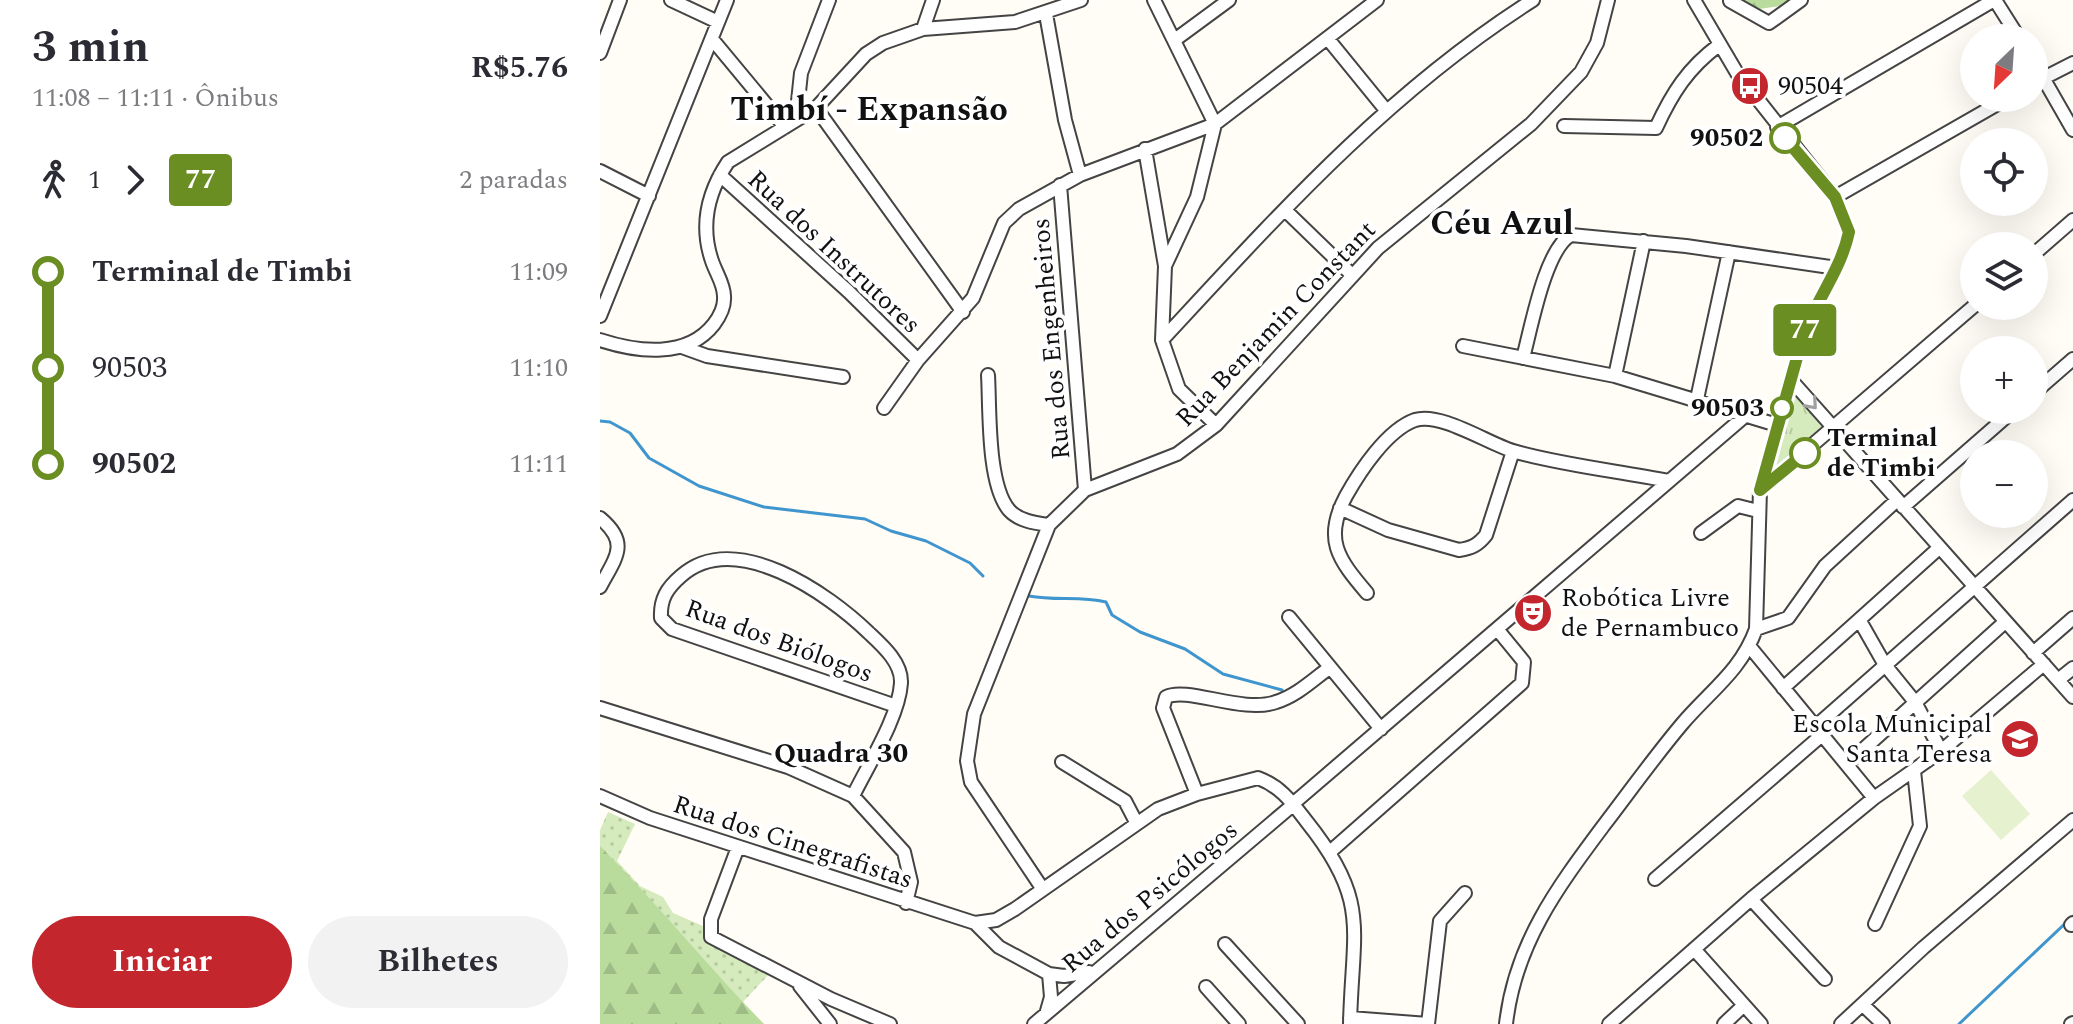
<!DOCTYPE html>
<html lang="pt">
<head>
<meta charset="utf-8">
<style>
	body { margin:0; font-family:Spectral,serif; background:#f2f2f3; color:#2b2b33; height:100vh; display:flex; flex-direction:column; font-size:30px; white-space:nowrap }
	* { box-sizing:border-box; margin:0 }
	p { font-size:26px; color:#7c7c81 }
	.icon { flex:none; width:44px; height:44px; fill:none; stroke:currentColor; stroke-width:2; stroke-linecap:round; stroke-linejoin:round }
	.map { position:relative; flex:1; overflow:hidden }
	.drawer { display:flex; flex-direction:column; background:#fff; width:600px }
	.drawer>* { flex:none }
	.badge { padding:0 16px; border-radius:6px; font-size:28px; line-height:52px }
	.needle { width:52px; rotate:205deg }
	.tools { position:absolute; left:1360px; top:24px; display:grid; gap:16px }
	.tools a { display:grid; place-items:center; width:88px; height:88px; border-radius:50%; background:#fff; box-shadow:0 8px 32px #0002; font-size:40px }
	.map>.badge { position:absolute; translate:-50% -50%; box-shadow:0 0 0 4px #fff }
	.legs { display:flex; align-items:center; gap:12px; height:88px; padding:0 32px; font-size:26px }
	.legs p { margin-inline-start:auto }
	.head { display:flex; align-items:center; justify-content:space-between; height:136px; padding:0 32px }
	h1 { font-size:44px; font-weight:700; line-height:60px }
	.button { display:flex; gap:16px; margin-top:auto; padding:16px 32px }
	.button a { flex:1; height:92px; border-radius:48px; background:#c4262e; color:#fff; font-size:32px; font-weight:700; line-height:92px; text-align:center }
	.button a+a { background:#f2f2f3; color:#2b2b33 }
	ul { padding:0 32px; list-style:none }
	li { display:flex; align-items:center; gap:28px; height:96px; font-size:30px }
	li i { display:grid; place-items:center; width:12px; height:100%; margin:0 10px; background:currentColor }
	li i::after { content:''; width:20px; height:20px; margin:-10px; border:6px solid; border-radius:50%; background:#fff }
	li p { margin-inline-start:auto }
	li:first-child i { background:linear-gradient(#0000 50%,currentColor 0) }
	li:last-child i { background:linear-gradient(currentColor 50%,#0000 0) }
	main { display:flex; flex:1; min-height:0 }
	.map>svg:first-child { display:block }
	.grass { fill:url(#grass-dots) }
	.forest { fill:url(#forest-firs) }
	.park { fill:url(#park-tufts) }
	.pitch { fill:#e6f2cf }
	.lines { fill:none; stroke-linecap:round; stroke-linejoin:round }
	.stream { stroke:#3f96cf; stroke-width:3 }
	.minor-casing { stroke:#444; stroke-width:16 }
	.minor { stroke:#fff; stroke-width:12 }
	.oneway { stroke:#a0a0a0 }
	.line-1-casing { stroke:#fff; stroke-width:18 }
	.line-1 { stroke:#6b8e23; stroke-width:12 }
	.stop-1-dot { fill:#fff; stroke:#6b8e23; stroke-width:4 }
	.labels { text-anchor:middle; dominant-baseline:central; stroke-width:8; stroke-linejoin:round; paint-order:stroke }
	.poi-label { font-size:26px; fill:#111; stroke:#fff; text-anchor:start }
	.stop-label { font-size:26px; font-weight:bold; fill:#111; stroke:#fff; text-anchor:end }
	.street-label { font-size:26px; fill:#111; stroke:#fff }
	.neighbourhood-label { font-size:28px; font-weight:bold; fill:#111; stroke:#fff }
	.district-label { font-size:34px; font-weight:bold; fill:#111; stroke:#fff }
</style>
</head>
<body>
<main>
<section class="drawer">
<div class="head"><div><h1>3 min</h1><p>11:08 – 11:11 · Ônibus</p></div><b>R$5.76</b></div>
<div class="legs"><svg class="icon" aria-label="walk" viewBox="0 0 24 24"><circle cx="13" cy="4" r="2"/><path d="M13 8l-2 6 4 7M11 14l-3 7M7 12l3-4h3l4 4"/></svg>1<svg class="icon" aria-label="forward" viewBox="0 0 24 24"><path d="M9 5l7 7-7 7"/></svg><b class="badge" style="background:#6b8e23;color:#fff">77</b><p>2 paradas</p></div>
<ul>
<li><i style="color:#6b8e23"></i><b>Terminal de Timbi</b><p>11:09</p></li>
<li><i style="color:#6b8e23"></i><span>90503</span><p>11:10</p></li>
<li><i style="color:#6b8e23"></i><b>90502</b><p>11:11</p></li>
</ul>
<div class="button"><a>Iniciar</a><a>Bilhetes</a></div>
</section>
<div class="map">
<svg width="1473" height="1024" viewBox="0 0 1473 1024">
	<defs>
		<pattern id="grass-dots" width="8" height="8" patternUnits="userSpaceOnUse" patternTransform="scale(2)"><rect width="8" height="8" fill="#d5ebbd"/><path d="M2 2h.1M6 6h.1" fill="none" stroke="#b6c8a1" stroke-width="1.8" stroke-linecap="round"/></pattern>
		<pattern id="forest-firs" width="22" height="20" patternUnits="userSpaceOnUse" patternTransform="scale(2)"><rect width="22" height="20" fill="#b9dc9c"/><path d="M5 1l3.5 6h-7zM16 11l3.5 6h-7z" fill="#9ebc85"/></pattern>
		<pattern id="park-tufts" width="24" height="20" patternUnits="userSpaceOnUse" patternTransform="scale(2)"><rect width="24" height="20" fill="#d5ebbd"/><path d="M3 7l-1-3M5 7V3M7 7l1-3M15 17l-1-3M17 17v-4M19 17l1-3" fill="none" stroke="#b6c8a1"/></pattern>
	</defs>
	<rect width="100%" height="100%" fill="#fffdf5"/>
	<path class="grass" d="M8,812L35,824L17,861L40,886L63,897L73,913L103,926L105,940L110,945L173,970L141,1004L0,1024V830Z"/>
	<path class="forest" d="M1135,0H1193L1188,5L1159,9Z
		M0,846C57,903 107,966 164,1024H0Z"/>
	<path class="park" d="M1191,380L1234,428L1160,490Z"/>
	<path class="pitch" d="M1391,770L1430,814L1401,840L1362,796Z"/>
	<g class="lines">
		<path class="stream" d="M0,421L10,422L30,433L49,458L99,486L164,507L265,519L291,531L326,541L370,563L383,576
			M429,596C455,601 480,596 506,602L512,615L540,632L585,649L623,674L682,690
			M1359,1024L1473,916"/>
		<g class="minor-casing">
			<path id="minor" d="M71,0L118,22
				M554,0L615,124
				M1094,0L1137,73L1235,197L1249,232C1241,270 1216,300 1203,336L1160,490L1156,629
				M1395,0L1419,38
				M1130,1L1169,23L1201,0
				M446,14L465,120L480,175
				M323,29L333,0
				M112,39L185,127
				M576,39L629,0
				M728,39L785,109
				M0,53L20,0
				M1434,62L1473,130
				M1434,83L1473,63
				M216,108L363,312
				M196,120L201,73L229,0
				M615,124L597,197L565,266L562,340L579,389L616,425
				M964,126L1056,128C1072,93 1088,68 1119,45
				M1177,127L1394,0
				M545,149L565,266
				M0,171L49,196
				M120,175L249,292L318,360
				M460,185L485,490
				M1235,197L1408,98
				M686,211L752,275
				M1434,254L1473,220
				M0,316L127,0
				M0,340C37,352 87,359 114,324C120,316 125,307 124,296C124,284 116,273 112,261C100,226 108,192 128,162L216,108L266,54L283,43L323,29L415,22L481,0
				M562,340C678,215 788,92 933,0
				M863,346L1015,376L1177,425
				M82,347L107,356L243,377
				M923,358C931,329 945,249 971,235L1086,246L1237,268
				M388,375C390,409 387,484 409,510C419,521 435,523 449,525
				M1015,376L1044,241
				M1191,380L1473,697
				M1434,393L1473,359
				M1097,399L1129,252
				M284,408L318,360L373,298L404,223L419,209L480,175L615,124L777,0
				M1160,490L1374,306
				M1303,507L1414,410
				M740,508L788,530L859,550C872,548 878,545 886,535L913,451
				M0,518C30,543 16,557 0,587
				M1101,533L1138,506L1158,511
				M767,593C738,559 723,539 746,496C760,471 787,430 815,420C841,412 887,443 913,451C961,465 1019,471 1069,481
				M689,617L781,729
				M1260,621L1285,665L1315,702L1341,751
				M1150,647L1274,798
				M1433,653L1473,618
				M1458,680L1473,668
				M1183,688L1339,548
				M0,708L188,767L253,796L304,852L311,882L306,903
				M1215,727L1473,500
				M462,762L525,801L536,822
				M1247,764L1405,622
				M597,794L563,708L566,697C587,686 643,714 676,702C696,696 713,680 729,668
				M0,796L50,818L375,923L396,920L415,909L558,809L597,794L658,778C682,787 693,804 707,822C771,902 752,930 750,1024
				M253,796C268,765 299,717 301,683C302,663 283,646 269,633C229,594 135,528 81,576C67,588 60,599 61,618L72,629L296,706
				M695,802L1145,416
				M138,847L111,919V937L231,999L290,1024
				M731,851L922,683L924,662L897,629
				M1055,879L1222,735
				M442,888L371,782L367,761L374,714L449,525L485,490L577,454L616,425L778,248L931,124L981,72L997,43L1008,0
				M1151,899L1225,979
				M375,923L399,947L449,974L451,997L447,1011
				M1275,924L1320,826L1314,771
				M1471,925L1473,923
				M625,944L698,1024
				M1094,949L1161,1024
				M449,974L464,976L489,972
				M200,986L230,1024
				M606,987L639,1024
				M1263,1005L1283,1024
				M750,1018L828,1024L840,921L865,893
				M434,1024L694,804
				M906,1024C915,944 957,888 1004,825C1030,791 1055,756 1082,724C1110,691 1141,671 1156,629L1188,618L1225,566L1297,500
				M1009,1024L1151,899L1274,798L1341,751L1444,664
				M1124,1024L1144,1005
				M1241,1024L1323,948L1473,820
				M1471,1024L1473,1023"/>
		</g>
		<use href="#minor" class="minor"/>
	</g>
	<defs><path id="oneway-chevron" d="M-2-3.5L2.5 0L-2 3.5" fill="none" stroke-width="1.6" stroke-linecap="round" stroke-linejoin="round" transform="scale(2)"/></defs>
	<use class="oneway" href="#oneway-chevron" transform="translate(1212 404) rotate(49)"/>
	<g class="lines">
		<g class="line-1-casing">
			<path id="line-1" d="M1185,138L1235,197L1249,232C1241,270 1216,300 1203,336L1160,490L1205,453"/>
		</g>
		<use href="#line-1" class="line-1"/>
	</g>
	<defs>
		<g id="bus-disc" transform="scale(2)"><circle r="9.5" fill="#c4262e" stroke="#fff"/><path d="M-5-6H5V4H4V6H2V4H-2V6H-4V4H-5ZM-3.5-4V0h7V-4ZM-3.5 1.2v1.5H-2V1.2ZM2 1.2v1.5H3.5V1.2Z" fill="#fff"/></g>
		<g id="theatre-disc" transform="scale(2)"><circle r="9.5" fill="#c4262e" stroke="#fff"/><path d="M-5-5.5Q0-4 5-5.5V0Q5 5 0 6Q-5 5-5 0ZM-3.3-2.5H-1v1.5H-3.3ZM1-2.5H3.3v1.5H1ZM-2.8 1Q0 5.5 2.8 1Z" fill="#fff"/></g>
		<g id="school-disc" transform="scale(2)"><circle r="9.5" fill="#c4262e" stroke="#fff"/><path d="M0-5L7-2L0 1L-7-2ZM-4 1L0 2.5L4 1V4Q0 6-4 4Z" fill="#fff"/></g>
	</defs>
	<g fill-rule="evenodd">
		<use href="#bus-disc" x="1150" y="86"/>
		<use href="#theatre-disc" x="933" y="613"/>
		<use href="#school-disc" x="1420" y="739"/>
	</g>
	<g class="stop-1-dot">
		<circle cx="1185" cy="138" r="14"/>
		<circle cx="1182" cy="408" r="10"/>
		<circle cx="1205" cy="453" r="14"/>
	</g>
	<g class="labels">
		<g class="poi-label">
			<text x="1178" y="86">90504</text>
			<text x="961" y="598">Robótica Livre<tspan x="961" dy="30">de Pernambuco</tspan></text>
			<text x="1392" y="724" text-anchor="end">Escola Municipal<tspan x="1392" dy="30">Santa Teresa</tspan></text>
		</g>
		<g class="stop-label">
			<text x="1163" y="138">90502</text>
			<text x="1164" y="408">90503</text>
			<text x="1227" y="438" text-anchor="start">Terminal<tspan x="1227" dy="30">de Timbi</tspan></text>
		</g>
		<g class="street-label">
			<text transform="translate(234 252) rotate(43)">Rua dos Instrutores</text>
			<text transform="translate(676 324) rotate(-46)">Rua Benjamin Constant</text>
			<text transform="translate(451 339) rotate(-95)">Rua dos Engenheiros</text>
			<text transform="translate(179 641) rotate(20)">Rua dos Biólogos</text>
			<text transform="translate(193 842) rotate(18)">Rua dos Cinegrafistas</text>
			<text transform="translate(550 897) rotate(-40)">Rua dos Psicólogos</text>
		</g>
		<g class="neighbourhood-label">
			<text x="241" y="753">Quadra 30</text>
		</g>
		<g class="district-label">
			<text x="269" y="110">Timbí - Expansão</text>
			<text x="902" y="224">Céu Azul</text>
		</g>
	</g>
</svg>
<div class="tools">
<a><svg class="needle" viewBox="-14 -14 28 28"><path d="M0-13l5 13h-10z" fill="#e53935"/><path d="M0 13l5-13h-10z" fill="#7c7c81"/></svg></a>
<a><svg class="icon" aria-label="locate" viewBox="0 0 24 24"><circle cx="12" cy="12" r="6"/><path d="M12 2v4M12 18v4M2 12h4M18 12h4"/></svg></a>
<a><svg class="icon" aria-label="layers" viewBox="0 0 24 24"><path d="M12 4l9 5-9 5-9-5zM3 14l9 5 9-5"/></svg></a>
<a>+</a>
<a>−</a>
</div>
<b class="badge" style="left:1205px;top:330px;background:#6b8e23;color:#fff">77</b>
</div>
</main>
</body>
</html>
